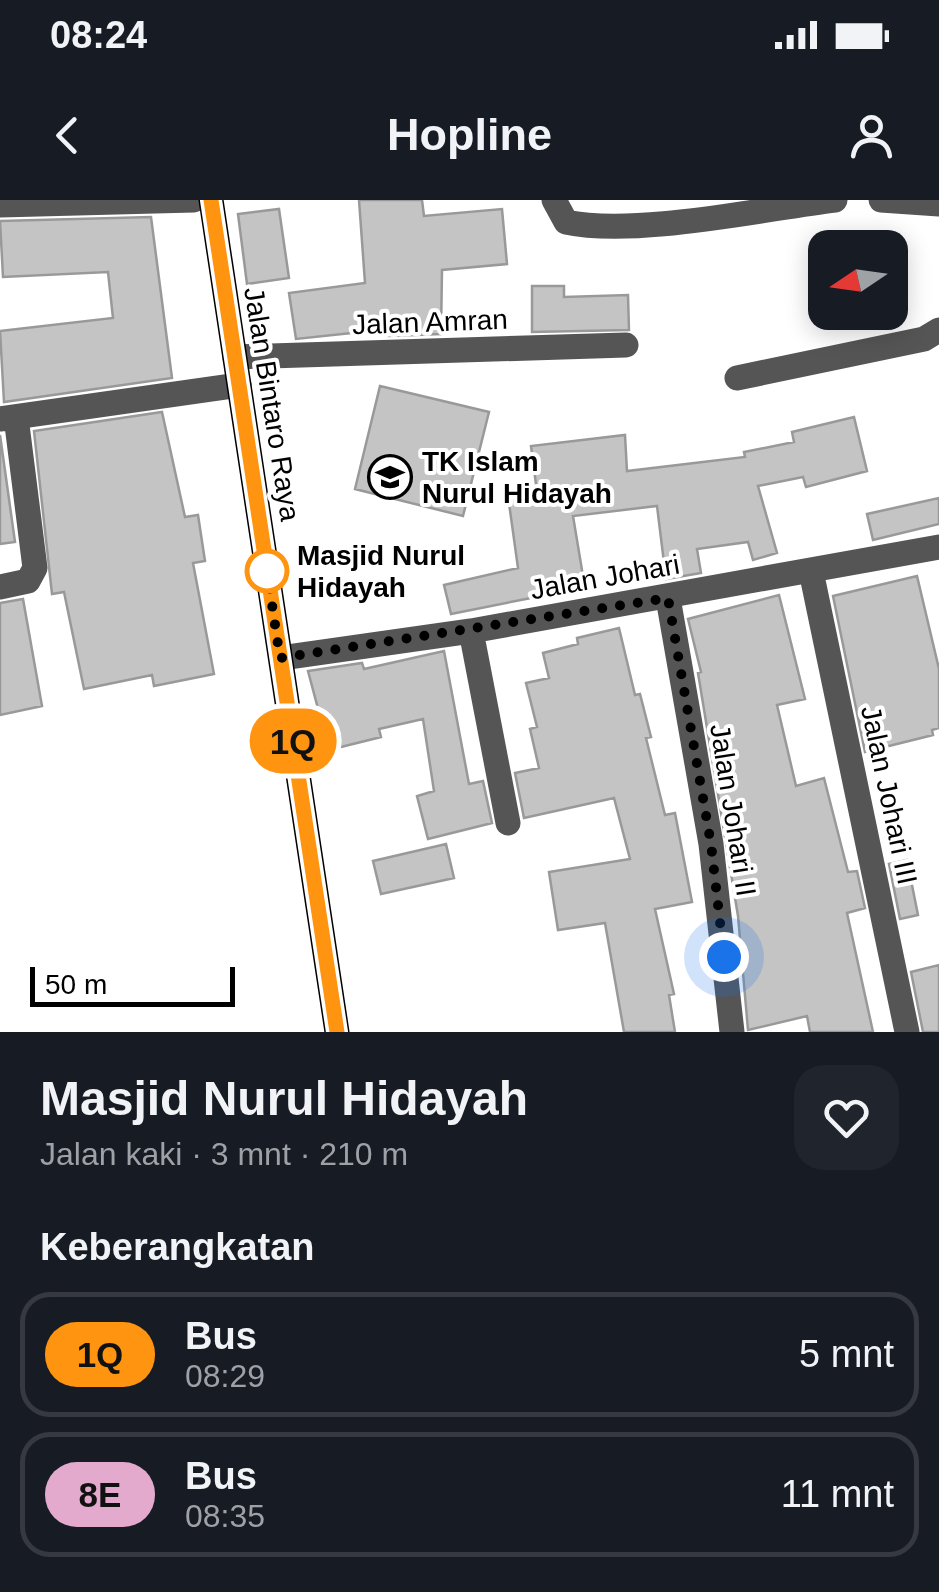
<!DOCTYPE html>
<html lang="id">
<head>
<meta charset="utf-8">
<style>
	body { margin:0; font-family:Arial,sans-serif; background:#20242c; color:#f1f3f6; height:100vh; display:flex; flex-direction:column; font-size:38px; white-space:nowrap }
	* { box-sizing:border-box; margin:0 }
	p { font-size:32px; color:#9ea1a6 }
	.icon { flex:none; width:55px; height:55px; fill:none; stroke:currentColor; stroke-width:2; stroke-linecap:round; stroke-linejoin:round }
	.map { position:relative; height:832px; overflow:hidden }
	.drawer { display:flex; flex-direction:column; background:#171b24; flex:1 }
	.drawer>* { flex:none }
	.badge { padding:0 20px; border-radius:32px; font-size:35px; line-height:65px }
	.needle { width:65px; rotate:257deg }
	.controls { position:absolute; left:808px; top:30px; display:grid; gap:20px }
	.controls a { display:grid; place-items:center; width:100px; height:100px; border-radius:20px; background:#171b24; box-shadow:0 5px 25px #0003; font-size:50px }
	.scale { position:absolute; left:30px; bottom:25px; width:205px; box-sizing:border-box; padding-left:10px; border:5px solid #000; border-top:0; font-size:28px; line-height:35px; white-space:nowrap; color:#000; -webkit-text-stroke:8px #fff; paint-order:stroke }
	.you { position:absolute; width:50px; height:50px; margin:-25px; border:8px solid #fff; border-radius:50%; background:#1a73e8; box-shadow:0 0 0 15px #1a73e833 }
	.map>.badge { position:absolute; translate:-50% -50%; box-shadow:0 0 0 5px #fff }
	h2 { padding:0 40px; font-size:38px; line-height:90px }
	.round { display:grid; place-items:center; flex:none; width:105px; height:105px; border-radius:30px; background:#20242c }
	.overview { display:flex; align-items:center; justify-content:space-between; height:170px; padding:0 40px }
	h1 { font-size:48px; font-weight:600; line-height:75px }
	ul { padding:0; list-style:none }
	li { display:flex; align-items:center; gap:30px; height:125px; margin:0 20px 15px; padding:0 20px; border:5px solid #363941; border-radius:30px }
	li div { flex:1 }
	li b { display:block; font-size:38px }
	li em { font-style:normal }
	li .badge { min-width:110px; font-weight:700; text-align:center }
	.status { display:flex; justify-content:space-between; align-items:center; height:70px; padding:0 50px; background:#171b24; direction:ltr }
	.status svg { height:28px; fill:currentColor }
	header { display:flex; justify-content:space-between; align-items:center; height:130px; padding:0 40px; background:#171b24; font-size:45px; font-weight:600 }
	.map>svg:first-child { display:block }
	.building { fill:#c4c4c4; stroke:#999; stroke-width:2.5 }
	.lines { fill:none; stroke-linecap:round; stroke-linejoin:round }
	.minor { stroke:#555; stroke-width:25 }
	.major { stroke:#000; stroke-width:25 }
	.line-casing { stroke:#fff; stroke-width:22 }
	.line { stroke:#ff9410; stroke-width:15 }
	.walk { stroke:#000; stroke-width:10; stroke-dasharray:0 18 }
	.stop-dot { fill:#fff; stroke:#ff9410; stroke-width:5 }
	.labels { text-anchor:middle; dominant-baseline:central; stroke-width:8; stroke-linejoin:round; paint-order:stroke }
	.street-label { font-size:28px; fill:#000; stroke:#fff }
	.poi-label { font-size:28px; font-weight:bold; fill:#000; stroke:#fff; text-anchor:start }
	.stop-label { font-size:28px; font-weight:bold; fill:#000; stroke:#fff; text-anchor:start }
</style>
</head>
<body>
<div class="status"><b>08:24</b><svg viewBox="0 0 49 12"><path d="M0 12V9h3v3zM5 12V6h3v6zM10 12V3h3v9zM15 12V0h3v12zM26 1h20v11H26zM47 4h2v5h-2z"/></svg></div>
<header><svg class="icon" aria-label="back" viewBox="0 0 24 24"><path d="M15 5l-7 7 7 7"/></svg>Hopline<svg class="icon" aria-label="person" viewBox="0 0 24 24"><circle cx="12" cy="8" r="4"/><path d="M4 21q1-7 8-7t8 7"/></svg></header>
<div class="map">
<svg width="939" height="832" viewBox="0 0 939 832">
	<rect width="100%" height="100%" fill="#fff"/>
	<path class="building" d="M359,0H422L424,16L502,9L507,64L442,70L441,134L389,136L390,129L296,139L289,93L365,83Z
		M279,9L289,78L247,84L238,14Z
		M151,17L172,178L4,202L0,131L113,118L108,72L3,77L0,21Z
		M532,86H564V97L628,95L629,130L532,132Z
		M380,186L489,212L463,316L355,289Z
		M162,212L185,317L198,315L205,361L193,363L214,474L154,486L152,475L84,489L64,392L52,394L34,231Z
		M854,217L867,271L806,287L803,277L758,286L777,353L753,360L748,342L697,349L701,373L666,379L657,306L573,316L584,382L531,398L451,414L444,385L518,368L508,296L537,292L531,246L625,235L627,271L745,257L744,252L794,242L792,232Z
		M0,235L15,342L0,344Z
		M939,298V324L873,340L867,314Z
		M917,376L939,469V528L932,530L933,535L865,552L833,396Z
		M779,395L805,499L777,505L796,586L824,578L848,672L857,671L865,708L847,713L873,832H810L807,816L748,830L738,716L698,473L701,472L688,419Z
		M23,399L42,506L0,515V403Z
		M619,428L635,495L640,494L651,537L646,538L665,615L675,613L692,702L655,709L674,794L669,795L675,832H624L605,723L558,730L549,672L630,659L614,598L524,618L515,573L539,568L530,529L537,527L526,483L549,478L543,453L578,444L577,438Z
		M444,451L469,584L483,581L492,623L428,639L417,596L434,591L423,519L379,529L381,537L329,550L308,471L362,463L364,469Z
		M446,644L454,678L381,694L373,661Z
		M907,660L918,715L900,719L889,664Z
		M939,765V832H923L911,772Z"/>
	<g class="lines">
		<path class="minor" d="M554,0L566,22C634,37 762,9 835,0
			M881,0L939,4
			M0,5L194,0
			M235,157L626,145
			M737,178L924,139L939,130
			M0,219L239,185
			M811,371L907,832
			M0,387L28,381L35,368L16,217
			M668,398L711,644L732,832
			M471,431L508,623
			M281,458L471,431L939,347"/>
		<path class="major" d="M211,0L337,832"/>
	</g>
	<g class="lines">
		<g class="line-casing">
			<path id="line" d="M211,0L337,832"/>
		</g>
		<use href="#line" class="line"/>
		<path class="walk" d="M267,371L280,458L668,398L711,644L724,757"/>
	</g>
	<defs>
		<g id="school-ring" transform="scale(2.25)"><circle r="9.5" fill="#fff" stroke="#000" stroke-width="1.5"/><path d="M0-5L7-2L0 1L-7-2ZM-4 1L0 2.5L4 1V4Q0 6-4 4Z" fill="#000"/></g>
	</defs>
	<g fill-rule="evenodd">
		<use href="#school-ring" x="390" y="277"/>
	</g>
	<circle class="stop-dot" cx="267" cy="371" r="20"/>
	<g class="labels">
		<g class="street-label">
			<text transform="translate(430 122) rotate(-2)">Jalan Amran</text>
			<text transform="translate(272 204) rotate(81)">Jalan Bintaro Raya</text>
			<text transform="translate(605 377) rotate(-10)">Jalan Johari</text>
			<text transform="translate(889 595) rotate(78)">Jalan Johari III</text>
			<text transform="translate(733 610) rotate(81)">Jalan Johari II</text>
		</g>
		<g class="poi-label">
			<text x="422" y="261">TK Islam<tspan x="422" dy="32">Nurul Hidayah</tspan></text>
		</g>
		<g class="stop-label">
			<text x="297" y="355">Masjid Nurul<tspan x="297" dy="32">Hidayah</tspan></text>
		</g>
	</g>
</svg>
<div class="controls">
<a><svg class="needle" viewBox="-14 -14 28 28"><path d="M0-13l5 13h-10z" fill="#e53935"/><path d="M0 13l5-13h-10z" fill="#9ea1a6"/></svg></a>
</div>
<div class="scale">50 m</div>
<div class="you" style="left:724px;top:757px"></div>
<b class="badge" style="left:293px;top:541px;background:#ff9410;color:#111">1Q</b>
</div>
<section class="drawer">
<div class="overview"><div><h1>Masjid Nurul Hidayah</h1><p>Jalan kaki · 3 mnt · 210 m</p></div><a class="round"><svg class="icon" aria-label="heart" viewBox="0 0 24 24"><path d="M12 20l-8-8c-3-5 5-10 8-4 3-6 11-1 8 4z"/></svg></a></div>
<h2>Keberangkatan</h2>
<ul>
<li><span class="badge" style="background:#ff9410;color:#111">1Q</span><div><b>Bus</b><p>08:29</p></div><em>5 mnt</em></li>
<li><span class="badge" style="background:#e3aacd;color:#111">8E</span><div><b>Bus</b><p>08:35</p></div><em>11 mnt</em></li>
</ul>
</section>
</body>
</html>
